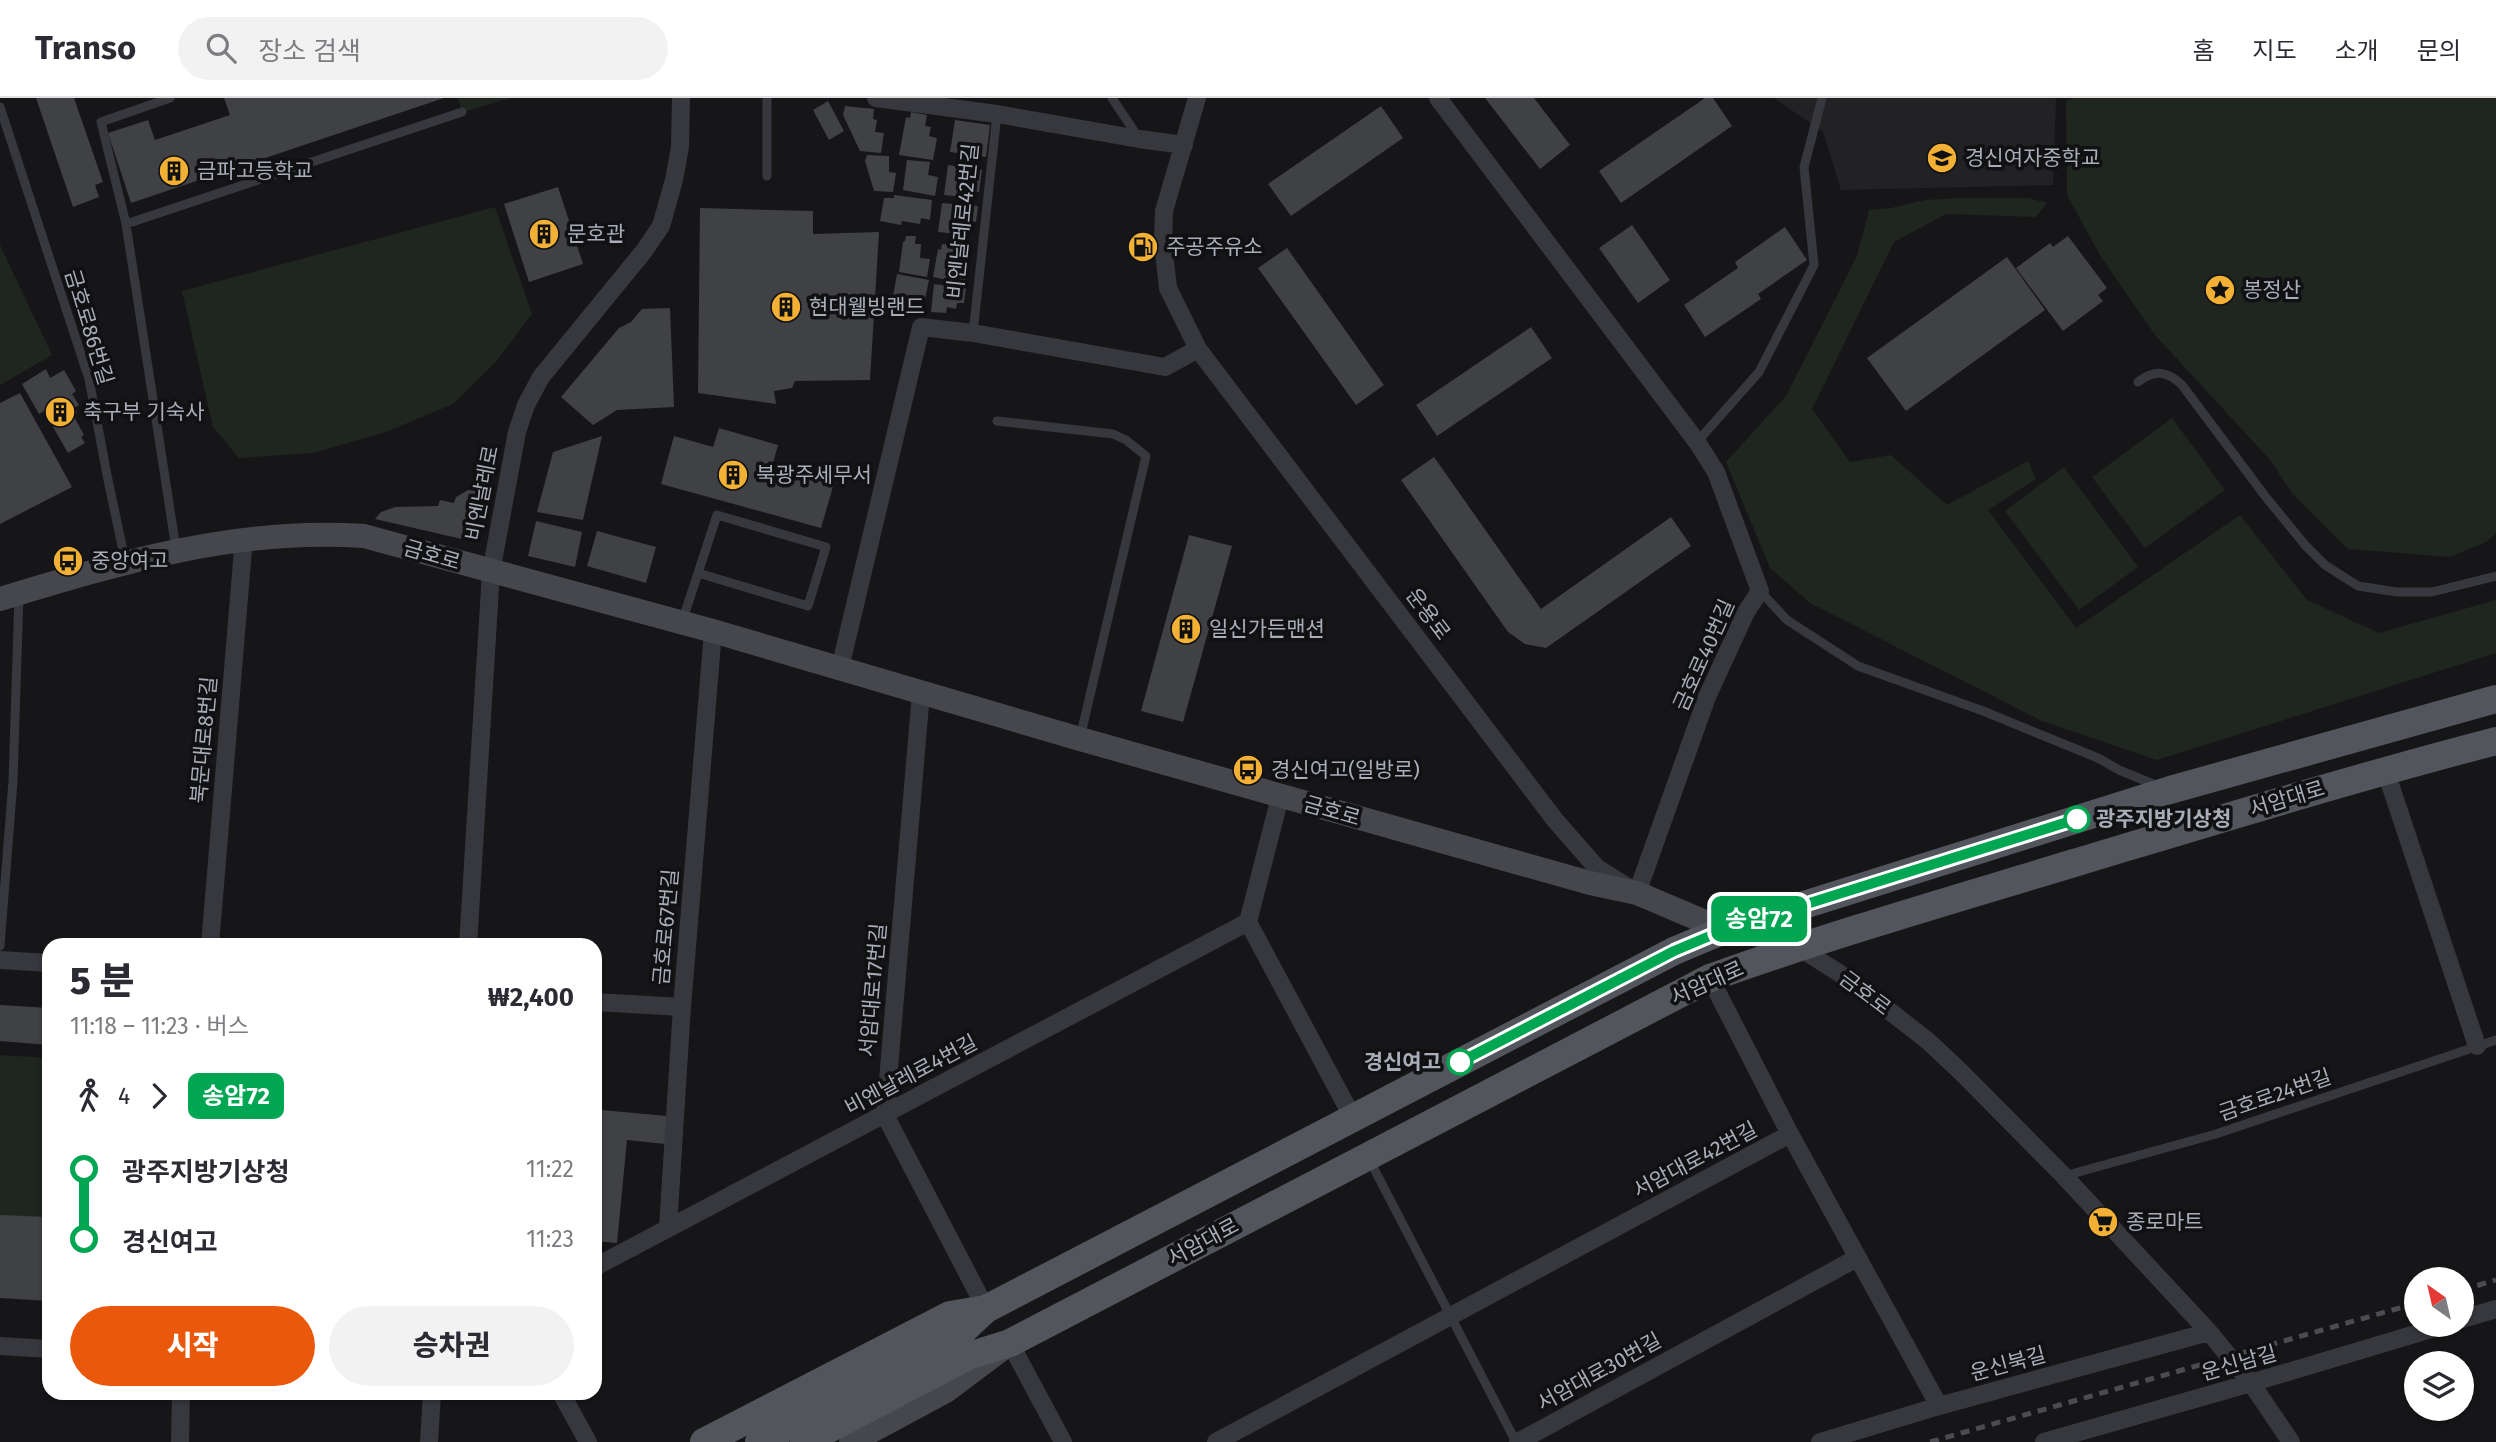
<!DOCTYPE html>
<html lang="ko">
<head>
<meta charset="utf-8">
<style>
	body { margin:0; font-family:"Fira Sans","Noto Sans KR",sans-serif; background:#f2f2f3; color:#2b2b33; height:100vh; display:flex; flex-direction:column; font-size:26px; white-space:nowrap }
	* { box-sizing:border-box; margin:0 }
	p { font-size:23px; color:#7c7c81 }
	.icon { flex:none; width:38px; height:38px; fill:none; stroke:currentColor; stroke-width:2; stroke-linecap:round; stroke-linejoin:round }
	.map { position:relative; flex:1; overflow:hidden }
	.panel { position:absolute; left:42px; top:840px; width:560px; height:462px; display:flex; flex-direction:column; background:#fff; border-radius:21px; box-shadow:0 2px 5px #0004 }
	.panel>* { flex:none }
	.badge { padding:0 14px; border-radius:10px; font-size:24px; line-height:46px }
	.needle { width:46px; rotate:326deg }
	.controls { position:absolute; left:2404px; top:1169px; display:grid; gap:14px }
	.controls a { display:grid; place-items:center; width:70px; height:70px; border-radius:50%; background:#fff; box-shadow:0 2px 5px #0004; font-size:35px }
	.map>.badge { position:absolute; translate:-50% -50%; box-shadow:0 0 0 4px #fff }
	.legs { display:flex; align-items:center; gap:10px; height:77px; padding:0 28px; font-size:23px }
	.legs p { margin-inline-start:auto }
	.head { display:flex; align-items:center; justify-content:space-between; height:119px; padding:0 28px }
	h1 { font-size:38px; font-weight:800; line-height:52px }
	.action { display:flex; gap:14px; margin-top:auto; padding:14px 28px }
	.action a { flex:1; height:80px; border-radius:42px; background:#ea580c; color:#fff; font-size:28px; font-weight:800; line-height:80px; text-align:center }
	.action a+a { background:#f2f2f3; color:#2b2b33 }
	ul { padding:0 28px; list-style:none }
	li { display:flex; align-items:center; gap:24px; height:70px; font-size:26px }
	li i { display:grid; place-items:center; width:10px; height:100%; margin:0 9px; background:currentColor }
	li i::after { content:''; width:18px; height:18px; margin:-9px; border:5px solid; border-radius:50%; background:#fff }
	li p { margin-inline-start:auto }
	li:first-child i { background:linear-gradient(#0000 50%,currentColor 0) }
	li:last-child i { background:linear-gradient(currentColor 50%,#0000 0) }
	header { display:flex; align-items:center; gap:42px; box-sizing:border-box; height:98px; padding:0 35px; background:#fff; border-bottom:2px solid #e1e1e2 }
	header strong { font-size:33px }
	nav { display:flex; gap:38px; margin-inline-start:auto; font-size:24px }
	.search { width:490px; height:63px; background:#f2f2f3; display:flex; align-items:center; gap:18px; box-sizing:border-box; padding:0 24px; border-radius:38px; color:#7c7c81; font-size:26px }
	.map>svg:first-child { display:block }
	.built { fill:#222225 }
	.green { fill:#1e261f }
	.building { fill:#404145 }
	.lines { fill:none; stroke-linecap:round; stroke-linejoin:round }
	.lane { stroke:#37383d; stroke-width:9 }
	.street { stroke:#37383d; stroke-width:18 }
	.secondary { stroke:#45474d; stroke-width:24 }
	.primary { stroke:#53555c; stroke-width:28 }
	.rail { stroke:#4a4c52; stroke-width:5; stroke-dasharray:9 7; stroke-linecap:butt }
	.line-1-casing { stroke:#fff; stroke-width:16 }
	.line-1 { stroke:#00a651; stroke-width:10 }
	.stop-1-dot { fill:#fff; stroke:#00a651; stroke-width:3.5 }
	.labels { text-anchor:middle; dominant-baseline:central; stroke-width:7; stroke-linejoin:round; paint-order:stroke }
	.poi-label { font-size:21px; fill:#a8adb8; stroke:#111113; text-anchor:start }
	.street-label { font-size:21px; fill:#a8adb8; stroke:#111113 }
	.stop-label { font-size:21px; font-weight:bold; fill:#a8adb8; stroke:#111113; text-anchor:start }
</style>
</head>
<body>
<header>
<strong>Transo</strong>
<div class="search"><svg class="icon" aria-label="search" viewBox="0 0 24 24"><circle cx="10" cy="10" r="6"/><path d="M15 15l6 6"/></svg>장소 검색</div>
<nav><a>홈</a><a>지도</a><a>소개</a><a>문의</a></nav>
</header>
<div class="map">
<svg width="2496" height="1344" viewBox="0 0 2496 1344">
	<rect width="100%" height="100%" fill="#161618"/>
	<path class="built" d="M1774,0H2056L2053,87L1841,92L1823,34Z"/>
	<path class="green" d="M458,0H511L462,14Z
		M2075,0H2496V436L2486,444L2450,459L2348,451L2291,394L2271,363L2155,237L2101,159L2067,97L2066,3Z
		M1959,100H2028L2047,105L2036,119L1946,116L1894,144L1812,311L1850,364L1891,357L1947,407L2028,363L2036,381L1988,412L2076,530L2240,417L2307,502L2379,535L2496,502V555L2157,662L2042,623L1810,505L1770,470L1726,364L1786,298L1857,158L1869,112L1891,110L1925,102Z
		M495,109L532,216L495,265L453,306L386,334L313,355L239,360L213,329L182,193Z
		M0,147L52,257L0,287Z
		M2172,320L2225,392L2145,450L2092,379Z
		M2064,369L2138,469L2079,512L2005,413Z
		M0,957L49,960V1131L0,1127Z"/>
	<path class="building" d="M36,0H74L103,84L95,87L99,99L73,109Z
		M224,0H444L131,105L108,35L148,22L155,42L230,17Z
		M1485,0H1534L1570,47L1540,71Z
		M1705,0H1713L1732,28L1621,105L1599,73Z
		M828,3L844,33L829,42L813,12Z
		M845,8L874,11L873,21L877,22L875,34L884,35L881,55L860,53L843,17Z
		M1381,8L1403,40L1291,118L1268,86Z
		M911,14L927,17L925,28L931,29L929,38L937,40L933,62L899,57L906,19L910,20Z
		M955,22L990,27L986,59L950,54Z
		M867,57L889,58V74L896,75L893,94L874,93L865,63Z
		M907,62L930,64L928,77L938,79L935,98L903,92Z
		M948,67L982,72L979,94L963,92V99L944,97Z
		M558,89L583,166L529,184L504,106Z
		M894,97L932,102L930,122L921,120L920,126L902,123L901,127L880,123L884,100H894Z
		M942,105L978,108L976,124L970,123L969,130L961,129L959,136L938,134Z
		M700,110L813,113V136L879,134L870,282L795,283L792,290L774,293L776,306L698,295Z
		M1632,127L1670,182L1638,205L1599,150Z
		M1785,129L1807,162L1758,196L1761,201L1705,239L1684,207L1738,170L1735,164Z
		M906,138H916L915,146H921L920,160L930,161L927,179L899,174L903,144L905,143Z
		M2068,138L2107,190L2098,197L2103,203L2063,233L2016,170L2050,145L2053,149Z
		M942,146L954,147L953,155H956L955,164L968,166L965,186L933,179L938,151L941,152Z
		M1287,150L1384,287L1356,307L1258,170Z
		M2007,159L2045,212L1906,313L1867,260Z
		M897,176L929,182L925,201L919,200L917,205L908,203L907,208L892,204Z
		M934,186L966,190L964,205H957L956,211L947,209L946,215L931,214Z
		M670,210L674,309L617,312L593,327L561,299L619,230L631,224L642,211Z
		M1531,229L1552,260L1437,338L1416,307Z
		M46,271L50,280L64,272L76,293L72,296L79,307L74,310L77,314L73,317L84,337L81,339L85,345L68,355L44,313L39,316L22,286Z
		M20,295L72,389L0,426V305Z
		M719,330L778,347L772,369L834,385L821,430L661,386L674,338L713,349Z
		M602,338L583,422L537,414L553,354Z
		M1434,359L1541,511L1671,419L1691,448L1546,550L1525,546L1508,534L1401,382Z
		M468,392L483,394L480,431L466,442L375,421L381,414L395,409L438,408L440,402L454,405L456,399Z
		M536,423L582,434L575,469L528,458Z
		M597,433L656,449L646,485L587,468Z
		M1189,437L1232,448L1183,624L1141,613Z
		M0,907L49,910V947L0,943Z
		M601,1012L667,1018L665,1046L627,1042L617,1145L595,1143V1068Z
		M0,1117L49,1119V1203L0,1200Z"/>
	<g class="lines">
		<path class="lane" d="M170,0L101,24L126,126L176,451
			M767,0V78
			M1112,0L1138,39
			M0,9L89,281L107,377L125,462
			M126,126L462,14
			M973,235L997,16
			M2138,284C2155,271 2167,273 2182,287L2265,398L2305,447L2325,467L2358,488L2397,494H2432L2496,478
			M997,323L1113,336L1126,342L1146,358L1080,640
			M1697,344L1759,274L1814,167L1804,69L1822,0
			M1760,493L1787,522L1858,568L1983,613L2098,660L2119,672L2158,688
			M682,524L717,417L826,449L808,508L698,475
			M0,848L13,683L19,497
			M1370,1063L1516,1344
			M2064,1078L2216,1036L2496,942"/>
		<path class="street" d="M876,0L997,16L1139,41L1184,47
			M1197,0L1164,113L1163,146L1168,190L1198,251L1555,722L1597,770L1637,795L1707,599L1746,514L1760,493L1716,374L1697,344L1438,0
			M840,570L921,229L973,235L1165,269L1198,251
			M921,595L885,1017L986,1211
			M2385,671L2477,948
			M1248,824L1353,1020
			M1248,824L1280,699
			M1729,833L1798,849L1847,880L1928,943L1961,974L2064,1078L2209,1234L2251,1285L2291,1344
			M210,847L244,440
			M468,847L491,474L517,334L526,307L541,279L644,153L661,128L674,82L680,49L681,0
			M0,862L49,865
			M1710,880L1790,1036L1939,1308
			M595,904L682,909
			M668,1129L682,909L713,533
			M595,1169L1248,824
			M2462,1221L2496,1211
			M1010,1245L1063,1344
			M0,1248L49,1251
			M561,1295L588,1344
			M180,1344L181,1295
			M429,1344L432,1295
			M1216,1344L1790,1036
			M1518,1344L1857,1160
			M1820,1344L1939,1308L2209,1234
			M2044,1344L2251,1285L2445,1227"/>
		<path class="secondary" d="M0,501C118,465 238,429 364,438L713,533L1080,641L1590,785L1637,795L1724,832
			M851,1344L946,1293L1002,1251"/>
		<path class="primary" d="M704,1344L950,1217L986,1211
			M759,1344L956,1239L986,1211L1674,853L1724,832L2170,692L2496,601
			M804,1344L968,1258L1010,1245L1710,880C1830,837 1952,802 2074,765C2214,723 2354,680 2496,643"/>
		<path class="rail" d="M2462,1192L2496,1182
			M1930,1344L2417,1205"/>
	</g>
	<g class="lines">
		<g class="line-1-casing">
			<path id="line-1" d="M1460,964L1674,853L1724,832L2077,721"/>
		</g>
		<use href="#line-1" class="line-1"/>
	</g>
	<defs>
		<g id="school-disc" transform="scale(1.575)"><circle r="9.5" fill="#f2b134" stroke="#111113"/><path d="M0-5L7-2L0 1L-7-2ZM-4 1L0 2.5L4 1V4Q0 6-4 4Z" fill="#111"/></g>
		<g id="building-disc" transform="scale(1.575)"><circle r="9.5" fill="#f2b134" stroke="#111113"/><path d="M-4-6H4V6H1V3H-1V6H-4ZM-2.5-4.3h1.7v1.8h-1.7ZM.8-4.3h1.7v1.8H.8ZM-2.5-1h1.7V.8h-1.7ZM.8-1h1.7V.8H.8Z" fill="#111"/></g>
		<g id="fuel-disc" transform="scale(1.575)"><circle r="9.5" fill="#f2b134" stroke="#111113"/><path d="M-5.5-6h7V0h2V4h1.3V-2.5L3-4.5l.8-.8L6-3V5H2.5V1h-1V6h-7ZM-4.2-4.7v3.2H.2V-4.7Z" fill="#111"/></g>
		<g id="sight-disc" transform="scale(1.575)"><circle r="9.5" fill="#f2b134" stroke="#111113"/><path d="M0-6L1.8-2.2L6-1.7L2.9 1.2L3.7 5.4L0 3.3L-3.7 5.4L-2.9 1.2L-6-1.7L-1.8-2.2Z" fill="#111"/></g>
		<g id="bus-disc" transform="scale(1.575)"><circle r="9.5" fill="#f2b134" stroke="#111113"/><path d="M-5-6H5V4H4V6H2V4H-2V6H-4V4H-5ZM-3.5-4V0h7V-4ZM-3.5 1.2v1.5H-2V1.2ZM2 1.2v1.5H3.5V1.2Z" fill="#111"/></g>
		<g id="supermarket-disc" transform="scale(1.575)"><circle r="9.5" fill="#f2b134" stroke="#111113"/><path d="M-6-5.5h2.5l.6 2H6L4.5 2H-2.5L-4.4-4H-6ZM-1.5 3.2a1.3 1.3 0 1 0 .1 0ZM3 3.2a1.3 1.3 0 1 0 .1 0Z" fill="#111"/></g>
	</defs>
	<g fill-rule="evenodd">
		<use href="#school-disc" x="1942" y="60"/>
		<use href="#building-disc" x="174" y="73"/>
		<use href="#building-disc" x="544" y="136"/>
		<use href="#fuel-disc" x="1143" y="149"/>
		<use href="#sight-disc" x="2220" y="192"/>
		<use href="#building-disc" x="786" y="209"/>
		<use href="#building-disc" x="60" y="314"/>
		<use href="#building-disc" x="733" y="377"/>
		<use href="#bus-disc" x="68" y="463"/>
		<use href="#building-disc" x="1186" y="531"/>
		<use href="#bus-disc" x="1248" y="672"/>
		<use href="#supermarket-disc" x="2103" y="1124"/>
	</g>
	<g class="stop-1-dot">
		<circle cx="2077" cy="721" r="12"/>
		<circle cx="1460" cy="964" r="12"/>
	</g>
	<g class="labels">
		<g class="poi-label">
			<text x="1965" y="60">경신여자중학교</text>
			<text x="197" y="73">금파고등학교</text>
			<text x="567" y="136">문호관</text>
			<text x="1166" y="149">주공주유소</text>
			<text x="2243" y="192">봉정산</text>
			<text x="809" y="209">현대웰빙랜드</text>
			<text x="83" y="314">축구부 기숙사</text>
			<text x="756" y="377">북광주세무서</text>
			<text x="91" y="463">중앙여고</text>
			<text x="1209" y="531">일신가든맨션</text>
			<text x="1271" y="672">경신여고(일방로)</text>
			<text x="2126" y="1124">종로마트</text>
		</g>
		<g class="street-label">
			<text transform="translate(963 123) rotate(-84)">비엔날레로42번길</text>
			<text transform="translate(89 229) rotate(73)">금호로86번길</text>
			<text transform="translate(482 395) rotate(-79)">비엔날레로</text>
			<text transform="translate(432 457) rotate(16)">금호로</text>
			<text transform="translate(1428 516) rotate(53)">운용로</text>
			<text transform="translate(1704 557) rotate(-66)">금호로40번길</text>
			<text transform="translate(204 642) rotate(-85)">북문대로8번길</text>
			<text transform="translate(2287 701) rotate(-17)">서암대로</text>
			<text transform="translate(1332 713) rotate(16)">금호로</text>
			<text transform="translate(666 829) rotate(-85)">금호로67번길</text>
			<text transform="translate(1707 885) rotate(-24)">서암대로</text>
			<text transform="translate(873 892) rotate(-85)">서암대로17번길</text>
			<text transform="translate(1865 895) rotate(37)">금호로</text>
			<text transform="translate(911 977) rotate(-28)">비엔날레로4번길</text>
			<text transform="translate(2275 997) rotate(-19)">금호로24번길</text>
			<text transform="translate(1695 1062) rotate(-28)">서암대로42번길</text>
			<text transform="translate(1203 1144) rotate(-28)">서암대로</text>
			<text transform="translate(2239 1265) rotate(-16)">운신남길</text>
			<text transform="translate(2008 1266) rotate(-15)">운신북길</text>
			<text transform="translate(1599 1274) rotate(-29)">서암대로30번길</text>
		</g>
		<g class="stop-label">
			<text x="2096" y="721">광주지방기상청</text>
			<text x="1441" y="964" text-anchor="end">경신여고</text>
		</g>
	</g>
</svg>
<div class="controls">
<a><svg class="needle" viewBox="-14 -14 28 28"><path d="M0-13l5 13h-10z" fill="#e53935"/><path d="M0 13l5-13h-10z" fill="#7c7c81"/></svg></a>
<a><svg class="icon" aria-label="layers" viewBox="0 0 24 24"><path d="M12 4l9 5-9 5-9-5zM3 14l9 5 9-5"/></svg></a>
</div>
<b class="badge" style="left:1759px;top:821px;background:#00a651;color:#fff">송암72</b>
<section class="panel">
<div class="head"><div><h1>5 분</h1><p>11:18 – 11:23 · 버스</p></div><b>₩2,400</b></div>
<div class="legs"><svg class="icon" aria-label="walk" viewBox="0 0 24 24"><circle cx="13" cy="4" r="2"/><path d="M13 8l-2 6 4 7M11 14l-3 7M7 12l3-4h3l4 4"/></svg>4<svg class="icon" aria-label="forward" viewBox="0 0 24 24"><path d="M9 5l7 7-7 7"/></svg><b class="badge" style="background:#00a651;color:#fff">송암72</b></div>
<ul>
<li><i style="color:#00a651"></i><b>광주지방기상청</b><p>11:22</p></li>
<li><i style="color:#00a651"></i><b>경신여고</b><p>11:23</p></li>
</ul>
<div class="action"><a>시작</a><a>승차권</a></div>
</section>
</div>
</body>
</html>
